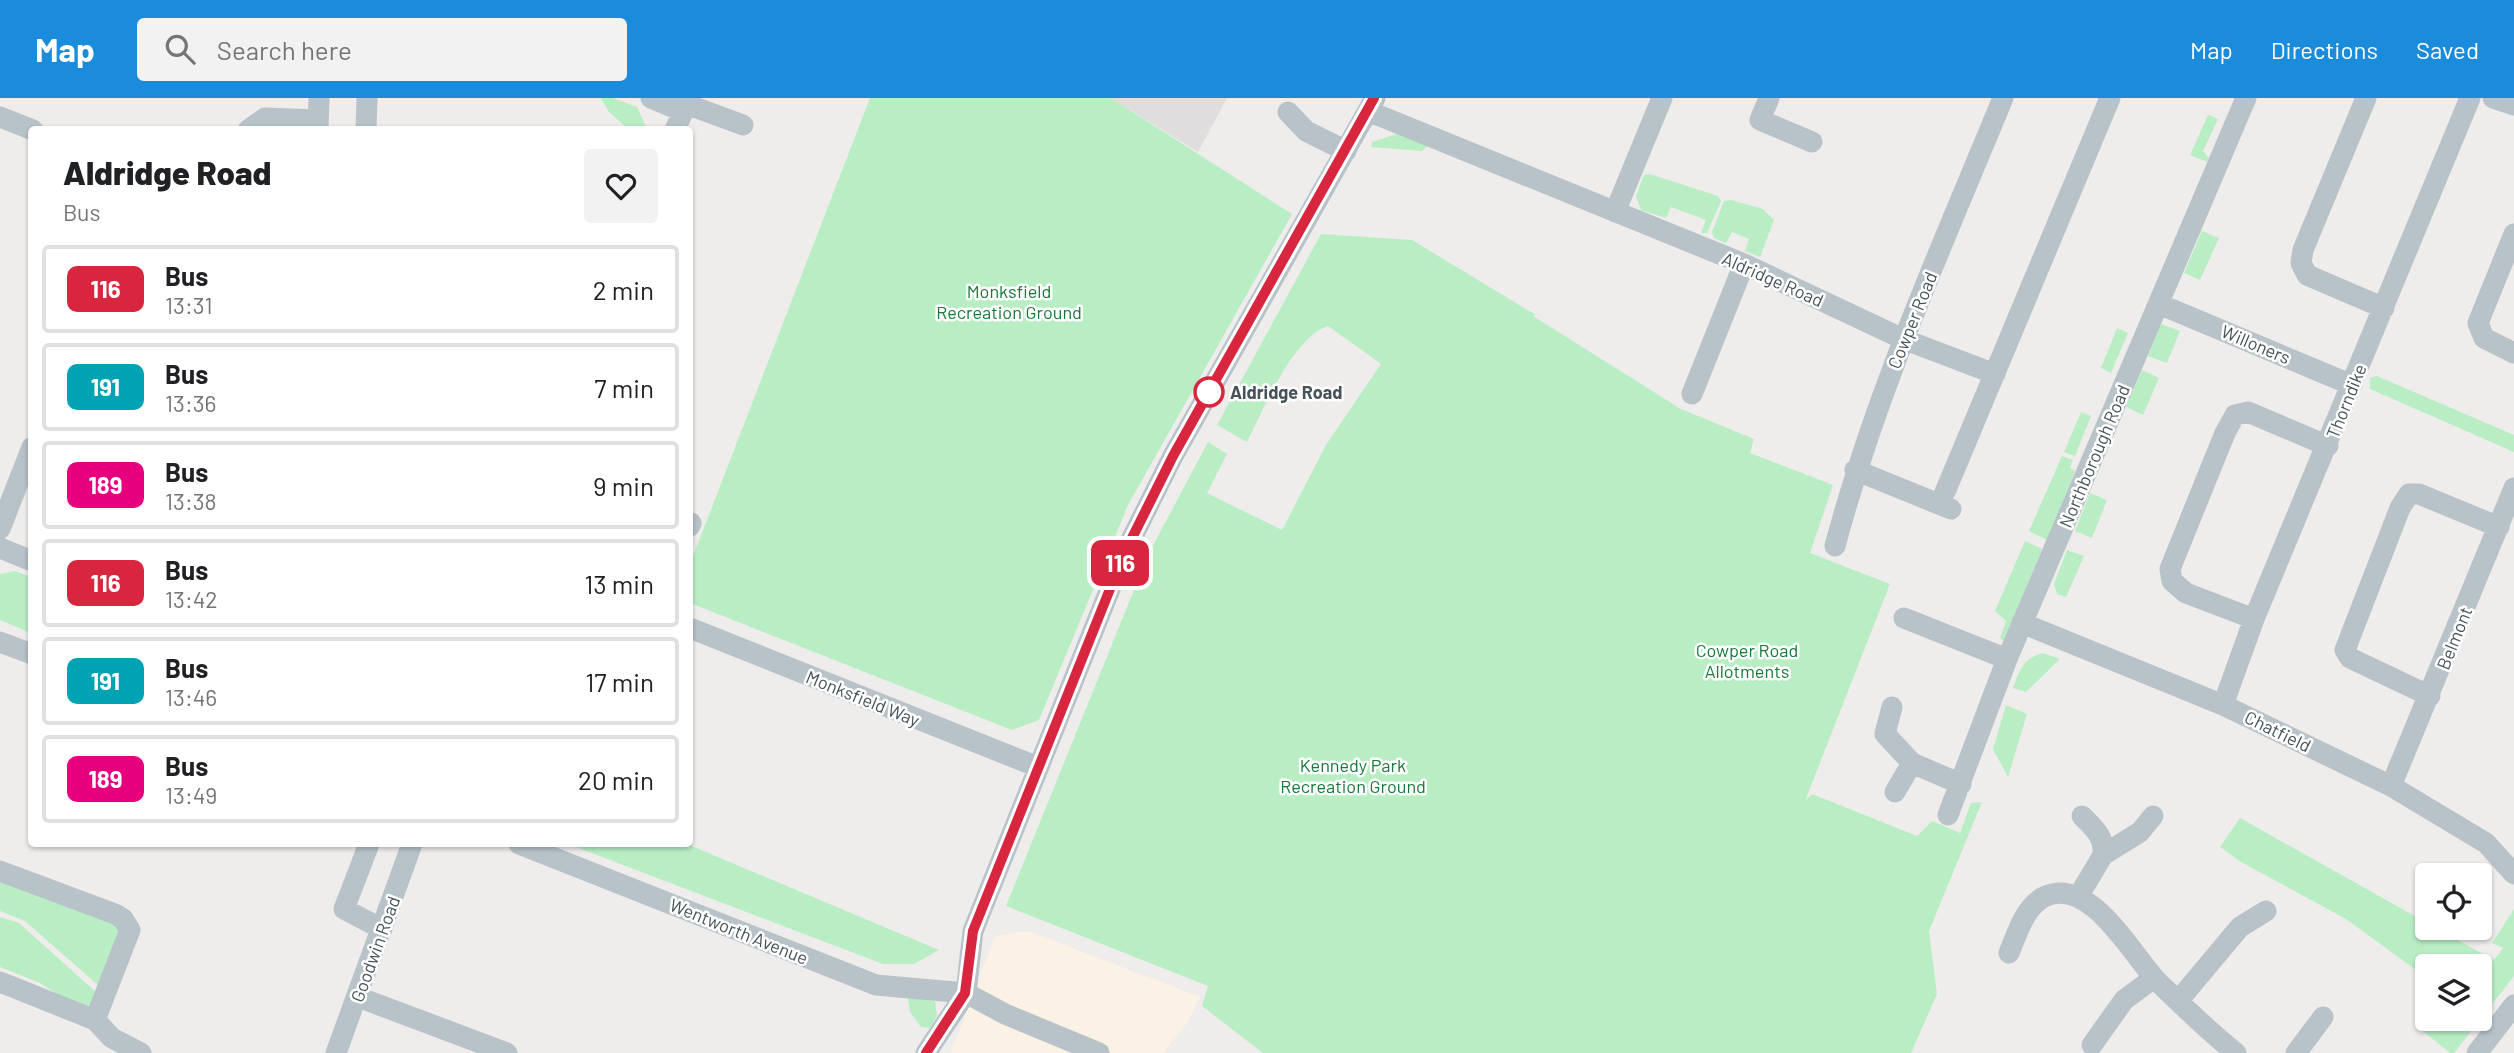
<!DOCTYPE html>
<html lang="en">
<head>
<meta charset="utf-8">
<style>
	body { margin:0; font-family:Barlow,sans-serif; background:#f2f2f2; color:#202124; height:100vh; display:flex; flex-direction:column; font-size:26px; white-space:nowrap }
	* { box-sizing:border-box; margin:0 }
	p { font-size:23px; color:#757577 }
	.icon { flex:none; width:38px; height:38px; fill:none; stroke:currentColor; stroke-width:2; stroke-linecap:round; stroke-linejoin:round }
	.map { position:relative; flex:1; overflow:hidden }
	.drawer { position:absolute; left:28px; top:28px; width:665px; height:721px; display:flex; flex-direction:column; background:#fff; border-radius:7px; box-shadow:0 2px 5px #0004 }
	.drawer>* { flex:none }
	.badge { padding:0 14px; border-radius:10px; font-size:24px; line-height:46px }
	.fabs { position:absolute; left:2415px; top:765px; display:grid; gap:14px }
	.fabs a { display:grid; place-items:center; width:77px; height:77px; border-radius:7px; background:#fff; box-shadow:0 2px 5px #0004; font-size:35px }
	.map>.badge { position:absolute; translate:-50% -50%; box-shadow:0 0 0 4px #fff }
	.round { display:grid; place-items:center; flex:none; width:74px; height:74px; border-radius:7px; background:#f2f2f2 }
	.overview { display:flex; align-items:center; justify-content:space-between; height:119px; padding:0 35px }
	h1 { font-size:33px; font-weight:800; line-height:52px }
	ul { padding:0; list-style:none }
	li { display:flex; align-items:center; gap:21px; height:88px; margin:0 14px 10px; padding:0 21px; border:4px solid #e0e0e0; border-radius:7px }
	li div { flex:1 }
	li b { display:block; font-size:26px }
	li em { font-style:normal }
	li .badge { min-width:77px; font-weight:700; text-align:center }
	header { display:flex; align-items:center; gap:42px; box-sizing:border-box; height:98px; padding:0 35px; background:#1a8cdb; color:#fff }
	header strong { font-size:33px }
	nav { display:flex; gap:38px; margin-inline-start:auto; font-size:24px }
	.search { width:490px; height:63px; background:#f2f2f2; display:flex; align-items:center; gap:18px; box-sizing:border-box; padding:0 24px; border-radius:7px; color:#757577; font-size:26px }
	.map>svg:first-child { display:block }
	.commercial { fill:#fbf1e4 }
	.education { fill:#e0ddde }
	.green { fill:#b9eec5 }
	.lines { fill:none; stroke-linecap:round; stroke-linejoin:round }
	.minor { stroke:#b7c3c9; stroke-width:21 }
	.line-casing { stroke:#fff; stroke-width:16 }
	.line { stroke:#d7263d; stroke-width:10 }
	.stop-dot { fill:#fff; stroke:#d7263d; stroke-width:3.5 }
	.labels { text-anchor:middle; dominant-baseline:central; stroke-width:5; stroke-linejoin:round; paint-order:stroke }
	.street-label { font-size:18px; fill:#455359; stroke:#fff }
	.park-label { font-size:18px; fill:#177939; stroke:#fff }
	.stop-label { font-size:18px; font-weight:bold; fill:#455359; stroke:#fff; text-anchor:start }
</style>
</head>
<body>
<header>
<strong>Map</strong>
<div class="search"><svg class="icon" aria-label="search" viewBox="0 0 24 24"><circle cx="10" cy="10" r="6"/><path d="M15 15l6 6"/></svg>Search here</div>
<nav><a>Map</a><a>Directions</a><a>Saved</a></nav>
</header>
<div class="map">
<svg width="2514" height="955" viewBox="0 0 2514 955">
	<rect width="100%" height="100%" fill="#efecec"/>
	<path class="commercial" d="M1028,833L1200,899L1188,924L1163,955H951L995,838Z"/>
	<path class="education" d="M1111,0H1227L1198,54Z"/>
	<path class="green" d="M601,0H613L637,9L647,31H628L609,14Z
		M870,0H1111L1292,116L1128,407L1039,622L1012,632L690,505V466Z
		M2208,17L2218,21L2203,53L2209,60L2207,64L2190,57Z
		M1406,33L1428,48L1422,53L1371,49L1372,44Z
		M1650,76L1718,98L1721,103L1707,135H1701L1706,122L1671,109L1666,120L1641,112L1636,98L1644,77Z
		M1731,102L1763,111L1774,122L1760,159L1745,153L1749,141L1732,134L1726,145L1714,140L1712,134L1724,103Z
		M2202,133L2219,140L2200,182L2184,175Z
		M1321,136L1412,142L1536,217L1533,218L1681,311L1754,341L1750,355L1833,387L1810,455L1890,486L1805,703L1812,696L1917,738L1932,723L1960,735L1971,705L1982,704L1929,833L1937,896L1911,955H1263L1202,908L1208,888L1006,808L1149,455L1208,344L1227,356L1207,395L1282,432L1326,347L1381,266L1328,228C1292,240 1264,311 1247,344L1217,327Z
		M2161,226L2180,233L2167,265L2148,258Z
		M2117,230L2128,235L2111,275L2101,270Z
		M2142,272L2159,280L2143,317L2126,309Z
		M2377,278L2514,337V354L2370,291V280Z
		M2081,314L2091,318L2075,358L2064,354Z
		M2062,358L2073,362L2070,370L2075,373L2047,442L2029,433Z
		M2090,395L2107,402L2092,440L2075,433Z
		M2025,443L2042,451L2004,543L2000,540L2006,523L1995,513Z
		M2067,452L2084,458L2066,499L2057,496L2054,486Z
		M15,473L31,479V535L0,522V476Z
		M2043,555L2060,561L2026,594L2013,590C2020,571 2023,560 2043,555Z
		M2006,607L2027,616L2008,679L1993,651Z
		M2240,720L2427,825V830H2436L2494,862L2503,850L2492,845L2514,811V878L2454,955H2450L2419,930L2427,919L2480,920V868H2427V880L2346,821L2241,764L2220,749Z
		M568,746H687L939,852L914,866H883Z
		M0,781L117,827L119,833L99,888L25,823L0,813Z
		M0,819L19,825L96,894L93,905L85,909L73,906L40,885L0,869Z
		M907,895L935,903L937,918L930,930L921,929L910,914Z"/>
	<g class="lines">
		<path class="minor" d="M651,0L682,13
			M1769,0L1760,22L1812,44
			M2366,0L2303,152L2301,165L2307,177L2384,210
			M2493,0L2514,7
			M686,6L743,27
			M1368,13L1744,166L1903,241L1995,276
			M1288,14L1306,33L1346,53
			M0,19L33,32
			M248,32L265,20L318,22
			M318,32L319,0
			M366,32L367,0
			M675,32L689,0
			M1615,114L1662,0
			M2514,136L2478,225L2484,240L2514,255
			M2159,206L2352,287
			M1692,296L1744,166
			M1855,372L1951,411
			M1945,394L2110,0
			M690,428L691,425
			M0,431L32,349
			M1835,448C1876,294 1942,148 2003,0
			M0,450L32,463
			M1904,520L2007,561
			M2254,521L2186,495L2172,483L2170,471L2225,335L2235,317L2248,314L2328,348
			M2022,525L2223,607L2391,688L2486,745L2514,776
			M690,530L1038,669
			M0,544L32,556
			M2430,598L2350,560L2345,552L2400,410L2409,396H2419L2499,429
			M2223,607L2254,521L2470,0
			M1892,609L1885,636L1912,665L1961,686
			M2391,688L2514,390
			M1895,694L1912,665
			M1948,717L2007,561L2246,0
			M369,746L344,811L382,831
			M519,746L876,887L966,895L1005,916L1099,955
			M2103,757L2140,734L2153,718
			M0,773L115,816L123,821L130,832L95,922
			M2078,799L2103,757C2105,739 2094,730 2082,718
			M2009,855C2017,836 2025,807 2046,798C2091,779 2132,857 2157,883C2183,908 2208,933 2236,955
			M0,884L95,922L112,940L141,955
			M358,899L507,955
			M2178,903L2240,829L2266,813
			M2092,947L2124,902L2154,880
			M336,955L412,746
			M926,955L966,895L973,833L1124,456L1173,358L1375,0
			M2296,955L2323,919
			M2477,955L2514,907"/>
	</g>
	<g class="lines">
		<g class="line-casing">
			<path id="line" d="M926,955L965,895L973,833L1124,456L1173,358L1374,0"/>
		</g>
		<use href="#line" class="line"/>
	</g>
	<circle class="stop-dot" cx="1209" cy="294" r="14"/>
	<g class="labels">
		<g class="street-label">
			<text transform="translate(1773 181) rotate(24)">Aldridge Road</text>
			<text transform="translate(1912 222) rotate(-68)">Cowper Road</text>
			<text transform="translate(2256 246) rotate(23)">Willoners</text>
			<text transform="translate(2346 303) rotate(-68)">Thorndike</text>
			<text transform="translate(2094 358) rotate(-67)">Northborough Road</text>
			<text transform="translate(2454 540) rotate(-68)">Belmont</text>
			<text transform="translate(863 600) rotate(22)">Monksfield Way</text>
			<text transform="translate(2278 633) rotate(26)">Chatfield</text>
			<text transform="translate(739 833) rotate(22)">Wentworth Avenue</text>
			<text transform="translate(375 851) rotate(-70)">Goodwin Road</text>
		</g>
		<g class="park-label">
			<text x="1009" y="193">Monksfield<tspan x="1009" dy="21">Recreation Ground</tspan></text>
			<text x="1747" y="552">Cowper Road<tspan x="1747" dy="21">Allotments</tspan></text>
			<text x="1353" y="667">Kennedy Park<tspan x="1353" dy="21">Recreation Ground</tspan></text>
		</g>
		<g class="stop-label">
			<text x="1230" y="294">Aldridge Road</text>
		</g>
	</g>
</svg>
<div class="fabs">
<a><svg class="icon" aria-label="locate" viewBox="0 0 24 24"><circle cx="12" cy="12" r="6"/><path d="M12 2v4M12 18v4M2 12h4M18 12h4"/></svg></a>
<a><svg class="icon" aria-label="layers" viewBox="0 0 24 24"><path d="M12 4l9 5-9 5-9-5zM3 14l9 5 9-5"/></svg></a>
</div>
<b class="badge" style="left:1120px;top:465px;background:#d7263d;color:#fff">116</b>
<section class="drawer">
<div class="overview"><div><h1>Aldridge Road</h1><p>Bus</p></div><a class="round"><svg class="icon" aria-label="heart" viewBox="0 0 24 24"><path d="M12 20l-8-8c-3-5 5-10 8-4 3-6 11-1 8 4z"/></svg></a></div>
<ul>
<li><span class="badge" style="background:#d7263d;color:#fff">116</span><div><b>Bus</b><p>13:31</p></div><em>2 min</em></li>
<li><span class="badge" style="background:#00a3b4;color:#fff">191</span><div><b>Bus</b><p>13:36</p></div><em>7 min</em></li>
<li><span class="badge" style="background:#e6007e;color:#fff">189</span><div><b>Bus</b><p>13:38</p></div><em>9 min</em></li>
<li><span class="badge" style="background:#d7263d;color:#fff">116</span><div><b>Bus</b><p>13:42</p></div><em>13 min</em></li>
<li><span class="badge" style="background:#00a3b4;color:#fff">191</span><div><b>Bus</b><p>13:46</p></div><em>17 min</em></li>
<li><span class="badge" style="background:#e6007e;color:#fff">189</span><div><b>Bus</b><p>13:49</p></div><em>20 min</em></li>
</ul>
</section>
</div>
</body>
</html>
